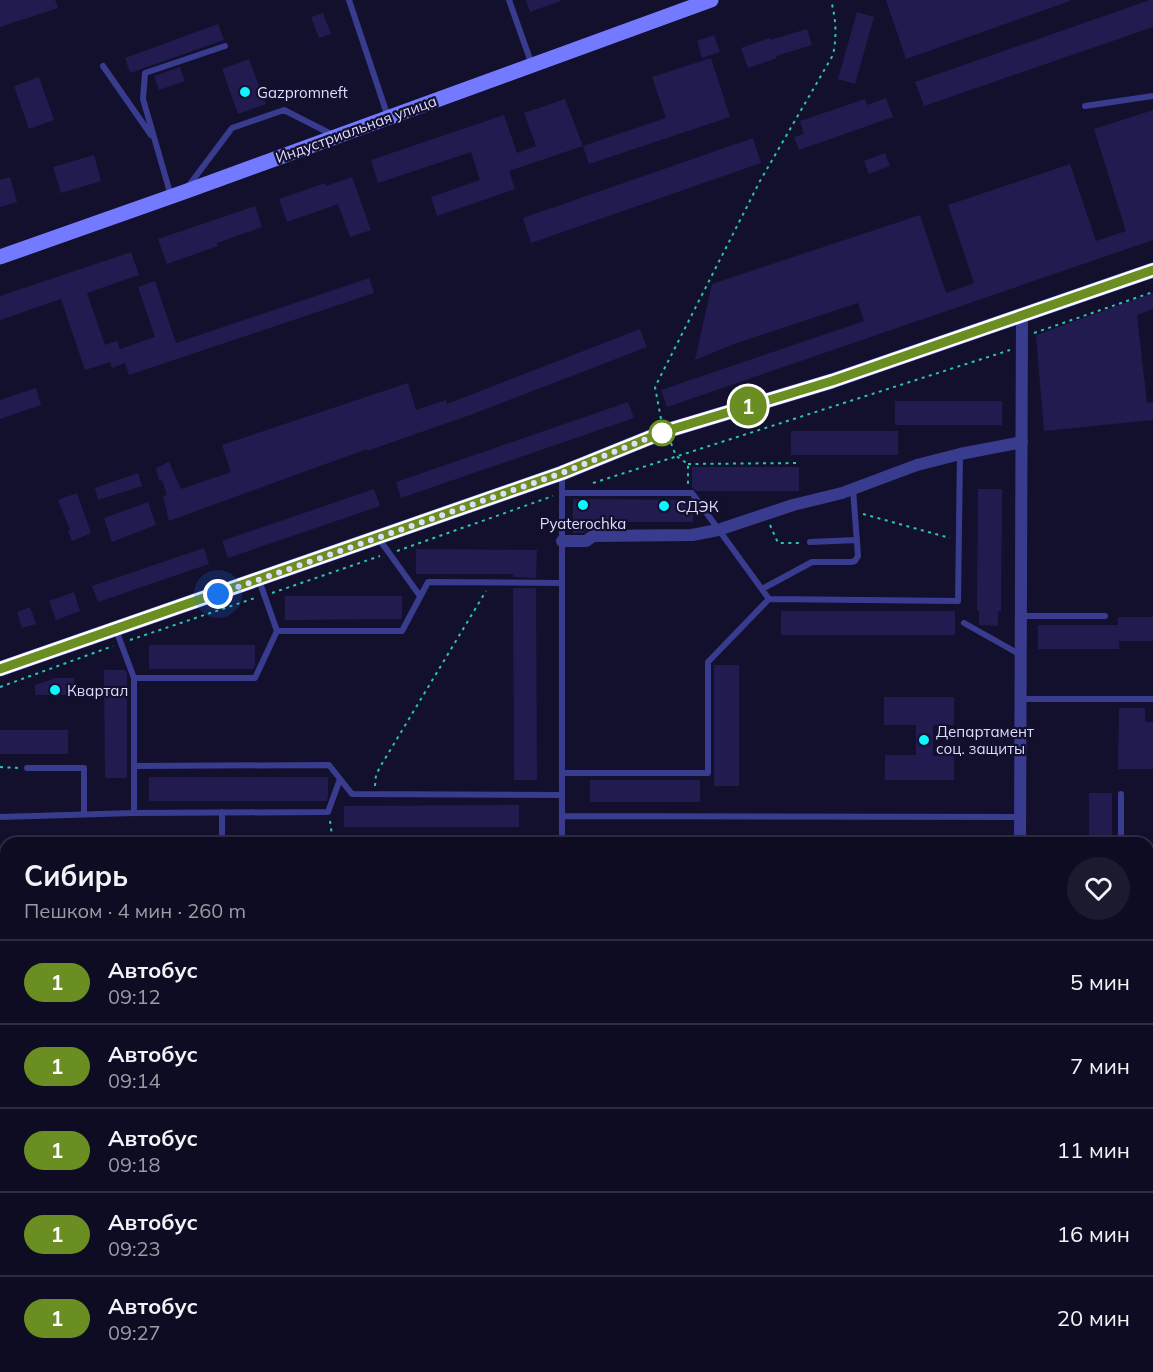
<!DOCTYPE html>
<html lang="ru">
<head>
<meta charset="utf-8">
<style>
	body { margin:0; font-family:Mulish,sans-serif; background:#1c1a2f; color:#f1f3f6; height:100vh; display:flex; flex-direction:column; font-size:22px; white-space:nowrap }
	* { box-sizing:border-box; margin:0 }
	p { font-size:20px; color:#9b9ba5 }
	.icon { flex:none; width:33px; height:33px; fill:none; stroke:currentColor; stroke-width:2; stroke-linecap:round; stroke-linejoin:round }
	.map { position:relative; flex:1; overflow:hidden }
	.sheet { position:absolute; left:0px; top:837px; width:1154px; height:536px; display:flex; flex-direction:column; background:#0e0c22; border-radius:18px 18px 0 0; box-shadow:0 3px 9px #0003,0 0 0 2px #2e2c40 }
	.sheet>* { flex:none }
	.badge { padding:0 12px; border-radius:20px; font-size:21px; line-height:39px }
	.you { position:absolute; width:30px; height:30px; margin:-15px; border:4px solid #fff; border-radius:50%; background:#1a73e8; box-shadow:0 0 0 9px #1a73e833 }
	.map>.badge { position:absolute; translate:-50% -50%; box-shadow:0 0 0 3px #fff }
	.round { display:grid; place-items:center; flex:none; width:63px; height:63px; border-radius:32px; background:#1c1a2f }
	.headline { display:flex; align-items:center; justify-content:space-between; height:102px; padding:0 24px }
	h1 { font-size:28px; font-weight:700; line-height:45px }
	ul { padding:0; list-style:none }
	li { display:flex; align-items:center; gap:18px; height:84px; padding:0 24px; border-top:2px solid #2e2c40 }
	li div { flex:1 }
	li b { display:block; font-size:22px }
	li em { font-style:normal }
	li .badge { min-width:66px; font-weight:700; text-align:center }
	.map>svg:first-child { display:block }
	.park { fill:url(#park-crowns) }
	.building { fill:#221b4f }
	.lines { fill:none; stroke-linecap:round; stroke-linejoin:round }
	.path { stroke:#2ac5b1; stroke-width:2; stroke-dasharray:3 4.5; stroke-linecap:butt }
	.lane { stroke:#393c8e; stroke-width:6 }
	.street { stroke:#393c8e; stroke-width:12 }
	.secondary { stroke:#737aff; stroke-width:15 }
	.line-casing { stroke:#fff; stroke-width:14 }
	.line { stroke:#6b8e23; stroke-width:9 }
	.walk { stroke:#dedcff; stroke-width:6; stroke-dasharray:0 10.8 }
	.poi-dot { fill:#08f8ff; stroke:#13102d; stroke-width:2 }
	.stop-dot { fill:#fff; stroke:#6b8e23; stroke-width:3 }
	.labels { text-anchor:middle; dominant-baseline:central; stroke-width:4.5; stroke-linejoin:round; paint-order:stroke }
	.poi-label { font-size:15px; fill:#dedcff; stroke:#13102d; text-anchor:start }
	.street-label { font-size:15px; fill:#dedcff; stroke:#13102d }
</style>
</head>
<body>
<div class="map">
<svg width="1153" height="1372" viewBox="0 0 1153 1372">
	<defs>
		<pattern id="park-crowns" width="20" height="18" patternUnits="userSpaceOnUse" patternTransform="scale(1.5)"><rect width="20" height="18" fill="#133834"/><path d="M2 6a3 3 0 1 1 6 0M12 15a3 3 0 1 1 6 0" fill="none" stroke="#355452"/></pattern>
	</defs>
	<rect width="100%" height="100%" fill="#13102d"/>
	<path class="park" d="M0,1147H6V1208H0Z
		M0,1300H6V1366H176V1372H0Z
		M903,1366L1005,1367V1372H901Z"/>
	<path class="building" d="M0,0H55L58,8L0,27Z
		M526,0H560L561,1L530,12Z
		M886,0H1070V1L906,59Z
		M1150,0H1153V27L924,106L915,82Z
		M857,12L874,17L855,84L838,79Z
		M323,13L331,34L319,38L311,17Z
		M218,24L224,40L130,73L125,58Z
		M807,29L812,45L776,56L777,58L748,68L741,48L770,38V40Z
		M714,35L720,52L702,58L697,41Z
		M711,58L730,117L589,164L583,146L666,118L652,77Z
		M249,59L266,104L238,114L222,69Z
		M180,67L185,81L159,90L154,76Z
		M39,77L54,120L29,129L14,86Z
		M886,98L893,117L799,150L794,137L804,134L800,121L865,99L867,105Z
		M565,99L583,146L509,171L515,189L437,216L431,197L480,180L471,152L378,183L371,160L504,115L517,153L536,146L524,113Z
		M1153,110V240L667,407L661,390L864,321L858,303L734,344L695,360L712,284L920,215L946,293L974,283L948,205L1070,164L1096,241L1126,231L1094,129Z
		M753,138L761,163L531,243L523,218Z
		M885,153L890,166L869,174L864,161Z
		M94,155L101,181L61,193L53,167Z
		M10,177L17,202L0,207V180Z
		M352,177L371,230L350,237L338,204L287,222L279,199L325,183L326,186Z
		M255,206L262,227L217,243L218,246L167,264L158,239Z
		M131,252L139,275L87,293L105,345L117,341L120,349L155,337L138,287L155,281L176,343L369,278L374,293L129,375L125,363L112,368L110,362L85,370L61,299L0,320V296Z
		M1153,293V309L1137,315L1147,403L1153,402V420L1044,431L1036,335Z
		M640,329L647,347L470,415L367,451V449L169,521L163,496L167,495L162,480L159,481L156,468L169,462L181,489L231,472L222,445L408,383L416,410L446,400L447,404Z
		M36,388L41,405L0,419V400Z
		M895,401H1002V425H895Z
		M628,402L634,418L401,498L396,482Z
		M791,431H898V455H791Z
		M692,467H799V491H697L692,488Z
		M138,473L142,486L98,500L95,488Z
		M374,489L380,506L228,558L222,541Z
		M978,489H1002L1001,611H998V626L979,625V611H977Z
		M77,493L91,533L72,541L68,531L70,530L58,500Z
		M573,499L690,500L693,503V522H586V531L583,533H573Z
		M148,502L156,525L112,542L104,518Z
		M204,548L209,564L98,602L92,586Z
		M416,549L537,550L536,578L513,577V574H416Z
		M513,588H536L537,780H514Z
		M74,592L80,611L56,620L49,601Z
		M285,596H402V619L285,620Z
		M30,607L36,624L22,628L17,612Z
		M781,611H955V635H781Z
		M1118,617H1153V641H1119V649H1038V625H1118Z
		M149,645H255V665L253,669H149Z
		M714,665H739V786H714Z
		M104,670H125L127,674V778H105Z
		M56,678H74L75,695H35V685Z
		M884,697H954V725H933V756H954V780H885V755H916V725H884Z
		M1119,708H1145V722H1153V769H1118Z
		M0,730H68V754H0Z
		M149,777H328V796L327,801H149Z
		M590,780H700V802H590Z
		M1089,793H1112V843H1089Z
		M519,805V827H344V806Z"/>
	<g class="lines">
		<path class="path" d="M1034,333L1153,292
			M661,419L655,387L760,181L833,55C837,35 836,20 831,0
			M671,443L676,456L688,464V484
			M688,464L800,463
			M593,483L1010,350
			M863,514L950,538
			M770,525L778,543H801
			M397,551L553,496
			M272,593L380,556
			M130,640L255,598
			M0,687L113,646
			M0,767L18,768
			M375,786L376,775L380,767L486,591
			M330,821L333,843
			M0,1046H6
			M0,1369L13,1372"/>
		<path class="lane" d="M349,0L388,117
			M509,0L532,65
			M103,66L151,135
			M1085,106L1153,96
			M187,188L232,128L284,110L333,135
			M171,196L143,99L145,73L225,46
			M562,475V843
			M562,493H692L769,599
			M379,539L420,596
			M810,542L857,540
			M259,580L277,631
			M762,589L812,562H851L855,561L858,556L853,489
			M1021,616H1105
			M964,623L1021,655
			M116,630L134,678V766L329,765L352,794L562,795
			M134,678H255L277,631H402L428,582L562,583
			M1021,699H1153
			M134,766V813L328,812L340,779
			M27,768H84V814
			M562,773H708V662L769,599L958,601L960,454
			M222,812V843
			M562,816L1020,817
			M0,817L134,813
			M1121,843V794
			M1148,987H1153
			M0,1088H6
			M1148,1134H1153
			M0,1259H6
			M1148,1299H1153
			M228,1366V1372
			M564,1372V1366
			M605,1372V1366
			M751,1372L755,1366
			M883,1372V1366"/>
		<path class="street" d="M562,541H586L593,536L692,535L718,530L793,505L842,493L917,465L960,454L1022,442
			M1020,843L1022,315
			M184,1366V1372
			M496,1366V1372
			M1018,1372V1366"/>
		<path class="secondary" d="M0,257L184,192L711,0
			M0,669L562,473L666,431L832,381L1153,270"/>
	</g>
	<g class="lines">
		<g class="line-casing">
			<path id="line" d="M0,669L562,473L666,431L832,381L1153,270"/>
		</g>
		<use href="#line" class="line"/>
		<path class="walk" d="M218,594L562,473L666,431L662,433"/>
	</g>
	<g class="poi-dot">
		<circle cx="245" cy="92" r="6"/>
		<circle cx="583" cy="505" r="6"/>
		<circle cx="664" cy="506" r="6"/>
		<circle cx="55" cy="690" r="6"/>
		<circle cx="924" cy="740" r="6"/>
	</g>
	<circle class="stop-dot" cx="662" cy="433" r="12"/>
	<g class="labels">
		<g class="poi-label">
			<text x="257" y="92">Gazpromneft</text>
			<text x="676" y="506">СДЭК</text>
			<text x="583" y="523" text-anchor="middle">Pyaterochka</text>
			<text x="67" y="690">Квартал</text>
			<text x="936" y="731">Департамент<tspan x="936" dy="17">соц. защиты</tspan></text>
		</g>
		<g class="street-label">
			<text transform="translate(356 129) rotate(-20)">Индустриальная улица</text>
		</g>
	</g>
</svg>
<div class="you" style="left:218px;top:594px"></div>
<b class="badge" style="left:748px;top:406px;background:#6b8e23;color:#fff">1</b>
<section class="sheet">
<div class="headline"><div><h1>Сибирь</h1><p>Пешком · 4 мин · 260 m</p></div><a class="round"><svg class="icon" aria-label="heart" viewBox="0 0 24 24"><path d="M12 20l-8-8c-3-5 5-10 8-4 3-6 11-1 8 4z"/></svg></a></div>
<ul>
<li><span class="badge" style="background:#6b8e23;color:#fff">1</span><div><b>Автобус</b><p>09:12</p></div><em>5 мин</em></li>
<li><span class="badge" style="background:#6b8e23;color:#fff">1</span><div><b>Автобус</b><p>09:14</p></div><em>7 мин</em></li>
<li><span class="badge" style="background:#6b8e23;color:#fff">1</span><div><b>Автобус</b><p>09:18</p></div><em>11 мин</em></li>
<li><span class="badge" style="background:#6b8e23;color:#fff">1</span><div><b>Автобус</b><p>09:23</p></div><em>16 мин</em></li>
<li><span class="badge" style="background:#6b8e23;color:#fff">1</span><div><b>Автобус</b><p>09:27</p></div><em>20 мин</em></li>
</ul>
</section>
</div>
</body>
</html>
